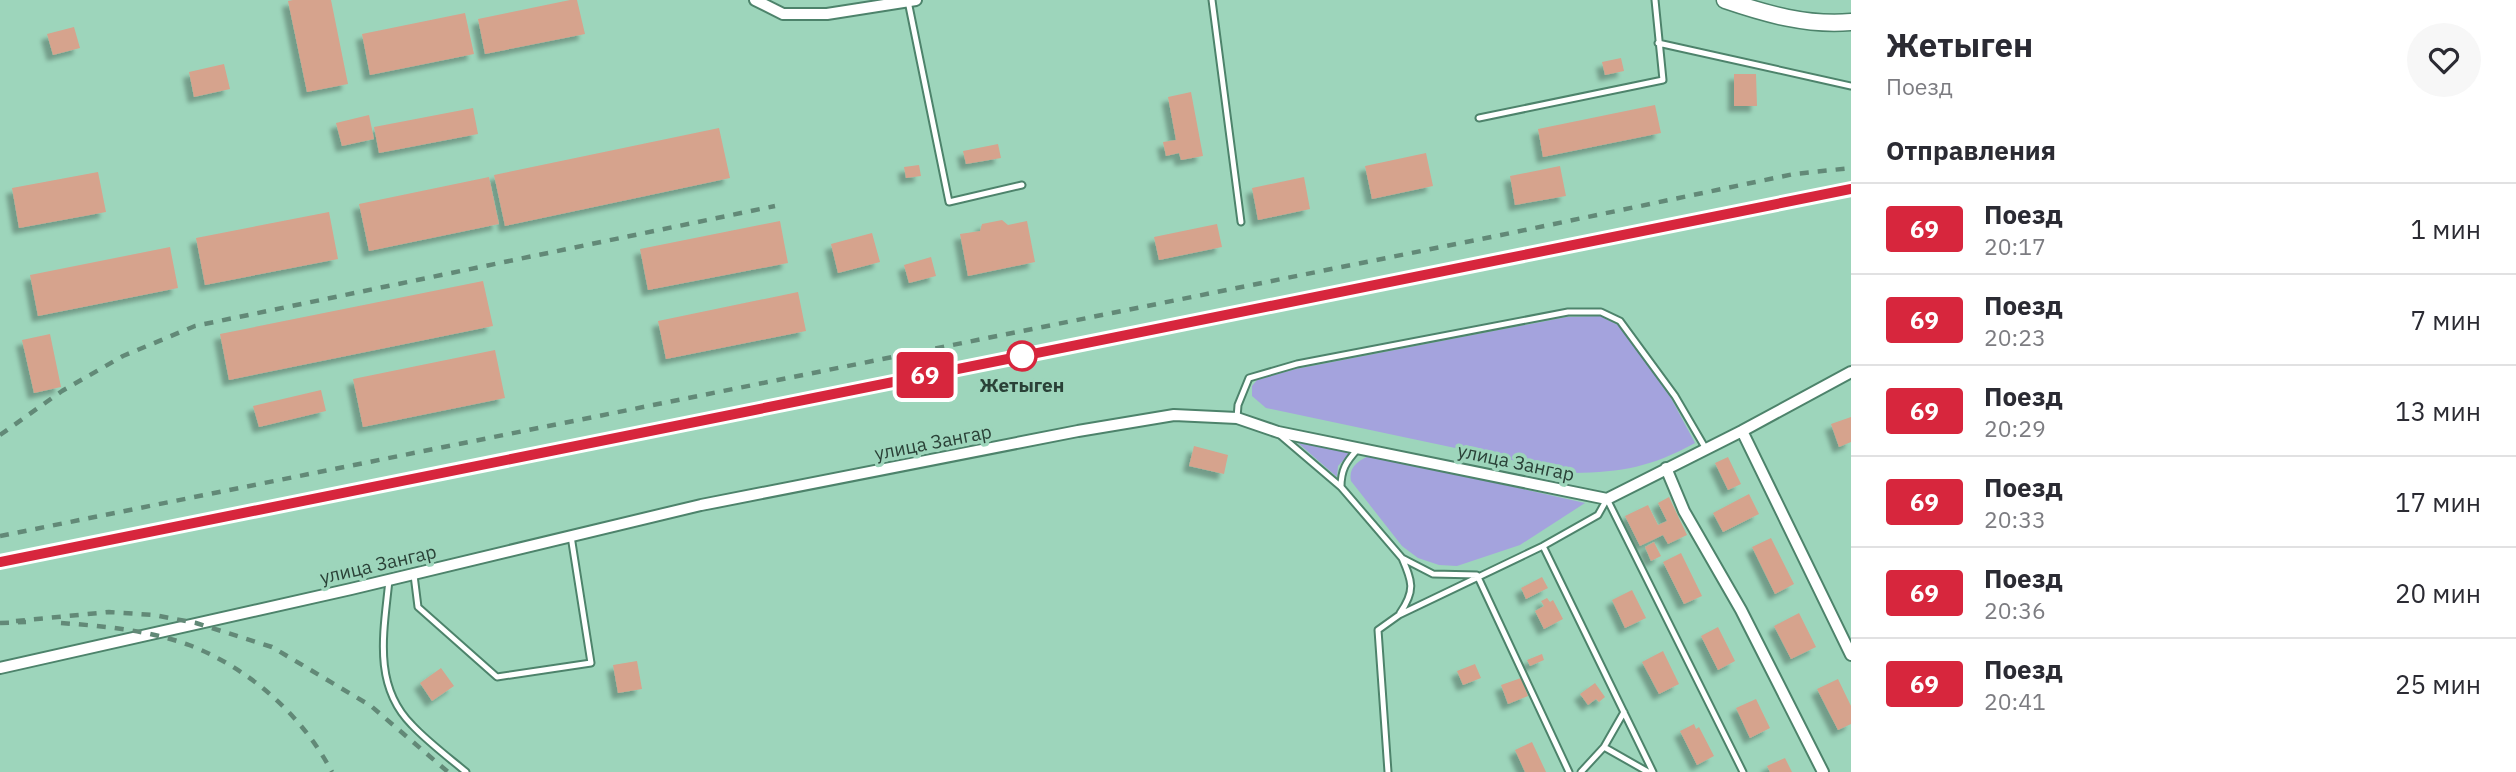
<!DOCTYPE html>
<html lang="ru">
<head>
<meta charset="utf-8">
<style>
	body { margin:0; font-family:"IBM Plex Sans",sans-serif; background:#f7f7f7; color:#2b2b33; height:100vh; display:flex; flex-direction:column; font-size:26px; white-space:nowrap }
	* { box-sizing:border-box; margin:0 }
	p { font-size:23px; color:#7c7c81 }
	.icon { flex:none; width:38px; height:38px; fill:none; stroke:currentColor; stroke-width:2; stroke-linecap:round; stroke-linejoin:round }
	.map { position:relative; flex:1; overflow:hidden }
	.sheet { display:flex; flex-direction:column; background:#fff; width:665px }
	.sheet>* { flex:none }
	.badge { padding:0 14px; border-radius:5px; font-size:24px; line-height:46px }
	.map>.badge { position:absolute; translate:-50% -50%; box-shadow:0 0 0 4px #fff }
	h2 { padding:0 35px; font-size:26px; line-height:63px }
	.round { display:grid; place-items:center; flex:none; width:74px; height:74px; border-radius:37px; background:#f7f7f7 }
	.overview { display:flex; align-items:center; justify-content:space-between; height:119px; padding:0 35px }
	h1 { font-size:33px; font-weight:700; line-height:52px }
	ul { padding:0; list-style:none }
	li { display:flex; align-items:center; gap:21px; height:91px; padding:0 35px; border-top:2px solid #e1e1e2 }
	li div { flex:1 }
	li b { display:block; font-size:26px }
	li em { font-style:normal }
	li .badge { min-width:77px; font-weight:700; text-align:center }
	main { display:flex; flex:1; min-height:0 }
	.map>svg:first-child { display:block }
	.green { fill:#a4a3dd }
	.building { fill:#d6a38d; filter:url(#shadow) }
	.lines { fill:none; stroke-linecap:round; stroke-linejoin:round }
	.service-casing { stroke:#4d836b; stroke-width:9 }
	.minor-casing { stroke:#4d836b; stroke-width:14 }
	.secondary-casing { stroke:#4d836b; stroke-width:19 }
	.service { stroke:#fff; stroke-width:5 }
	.minor { stroke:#fff; stroke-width:10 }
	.secondary { stroke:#fff; stroke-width:16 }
	.rail { stroke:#628977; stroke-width:4.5; stroke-dasharray:9 9; stroke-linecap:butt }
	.line-casing { stroke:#fff; stroke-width:16 }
	.line { stroke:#d7263d; stroke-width:10 }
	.stop-dot { fill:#fff; stroke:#d7263d; stroke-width:3.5 }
	.labels { text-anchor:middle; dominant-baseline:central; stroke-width:7; stroke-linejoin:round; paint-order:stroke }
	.stop-label { font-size:19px; font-weight:bold; fill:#2a4137; stroke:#9dd5bb }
	.street-label { font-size:19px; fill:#2a4137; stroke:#9dd5bb }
</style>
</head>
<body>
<main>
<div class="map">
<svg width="1851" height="772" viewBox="0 0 1851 772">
	<defs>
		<filter id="shadow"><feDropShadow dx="-6" dy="6" stdDeviation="2" flood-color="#0004"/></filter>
	</defs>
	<rect width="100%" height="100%" fill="#9dd5bb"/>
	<path class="green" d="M1600,316L1618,325L1637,350L1671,398L1695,443C1651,467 1623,472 1573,473L1266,408L1252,396V386L1257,380L1296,369L1567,317Z
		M1298,443L1352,451L1338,466L1337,477Z
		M1371,455L1585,503L1520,545L1457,566L1439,565L1418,558L1402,546L1351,481C1348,467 1359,460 1371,455Z"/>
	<path class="building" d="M293,0H331L348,84L307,92L288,1Z
		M570,0H577L585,34L485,54L478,19Z
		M465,13L474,54L370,75L362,34Z
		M74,27L80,48L53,55L47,34Z
		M1621,58L1624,71L1605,75L1602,62Z
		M224,64L230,89L194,97L189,72Z
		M1734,74H1756L1757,106H1734Z
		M1191,92L1203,156L1181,160L1179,153L1166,156L1163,142L1176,140L1168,97Z
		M1655,105L1661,133L1543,157L1538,129Z
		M473,108L478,134L379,153L374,127Z
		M369,115L374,139L342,146L336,123Z
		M719,128L730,178L505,226L494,175Z
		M998,144L1001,158L966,164L963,151Z
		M1426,153L1433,186L1372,199L1365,166Z
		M919,165L921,176L906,178L904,167Z
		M1560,166L1566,196L1515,205L1510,176Z
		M98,172L106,212L19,228L12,188Z
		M489,177L499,224L369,251L359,204Z
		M1304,177L1310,209L1258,220L1252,188Z
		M329,212L338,259L205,285L196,238Z
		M1002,220L1008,225L1027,221L1035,262L968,276L960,234L980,231L982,224Z
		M780,221L788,263L648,290L640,249Z
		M1217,224L1222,247L1159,260L1154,237Z
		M872,233L880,262L838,273L831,244Z
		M170,247L178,288L38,316L30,275Z
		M931,257L936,276L909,283L904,265Z
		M483,281L493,326L229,380L220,334Z
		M798,292L806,331L666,359L658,321Z
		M50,334L61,387L34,393L22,340Z
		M495,350L505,398L363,427L353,379Z
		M321,390L326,411L259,427L253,406Z
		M1851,417V442L1839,447L1831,424Z
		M1194,446L1228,455L1224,474L1189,466Z
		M1728,457L1741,484L1728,490L1715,463Z
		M1749,494L1759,514L1723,532L1713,513Z
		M1669,497L1687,535L1668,544L1663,535L1640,546L1625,516L1648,505L1658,525L1667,521L1658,503Z
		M1771,538L1794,584L1775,594L1752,547Z
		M1654,542L1661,556L1651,561L1645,547Z
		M1681,553L1702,596L1684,604L1663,562Z
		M1542,577L1548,588L1526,599L1521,588Z
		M1632,590L1646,618L1625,628L1612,600Z
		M1547,598L1550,602L1553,600L1563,619L1544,629L1535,611L1544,606L1541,601Z
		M1799,613L1816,647L1791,659L1774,626Z
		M1718,627L1735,661L1718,670L1701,636Z
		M1663,651L1679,684L1659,694L1642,662Z
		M1542,654L1544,660L1530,666L1527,660Z
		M637,661L642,689L618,693L613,665Z
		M1475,664L1481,678L1463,685L1457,671Z
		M441,668L454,686L432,701L420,683Z
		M1521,678L1528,696L1508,704L1501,685Z
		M1838,679L1851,706V724L1838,730L1817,689Z
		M1595,683L1605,697L1599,702L1596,699L1588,705L1580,694Z
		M1756,699L1770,728L1750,738L1736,708Z
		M1694,724L1696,729L1699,727L1714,756L1697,765L1680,731Z
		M1532,742L1546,772H1525L1515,750Z
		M1785,758L1792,772H1770L1767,766Z"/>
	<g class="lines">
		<g class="service-casing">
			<path id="service" d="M1212,0L1241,222
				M908,1L949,202L1022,185
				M1658,43L1851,86
				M1479,118L1663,80L1655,0
				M1237,418L1238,405L1249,378L1297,364L1568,312H1601L1620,321L1675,396L1706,449
				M1280,435L1341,487L1402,558L1433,574L1477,575L1569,772
				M1341,487C1341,470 1346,462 1357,450
				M1607,499L1743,772
				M1543,546L1653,772
				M414,575L418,607L497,677L591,663L571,536
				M389,580C384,631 372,685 412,725C428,742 448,757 466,772
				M1400,613C1416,590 1412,581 1402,558
				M1604,747L1648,772
				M1388,772L1378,630L1399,615L1543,546L1598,515L1607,499
				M1581,772L1604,747L1624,712"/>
		</g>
		<g class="minor-casing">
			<path id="minor" d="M755,0L783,14H827L916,0
				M1742,431L1851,655
				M1666,468L1684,511L1741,610L1823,772
				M0,668L351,589L701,505L1078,431L1174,415L1237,418L1278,432L1607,499L1742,431L1851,372"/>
		</g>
		<g class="secondary-casing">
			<path id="secondary" d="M1725,0C1766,14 1808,26 1851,22"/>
		</g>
		<use href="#service" class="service"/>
		<use href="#minor" class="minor"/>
		<use href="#secondary" class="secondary"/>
		<path class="rail" d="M0,435L62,391L123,356L195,326L775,206
			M0,536L1501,235L1794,174L1851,168
			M0,562L1851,189
			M16,621L109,612L154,615L196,623L272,647L371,706L448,772
			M0,623L26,622
			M61,623C103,626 148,630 189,645C249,668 302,715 332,772"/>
	</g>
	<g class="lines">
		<g class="line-casing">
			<path id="line" d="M0,562L1851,189"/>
		</g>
		<use href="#line" class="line"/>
	</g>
	<circle class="stop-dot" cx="1022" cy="356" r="14"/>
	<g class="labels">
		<g class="stop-label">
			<text x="1022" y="385">Жетыген</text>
		</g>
		<g class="street-label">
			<text transform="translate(933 442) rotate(-11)">улица Зангар</text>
			<text transform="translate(1516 462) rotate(12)">улица Зангар</text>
			<text transform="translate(378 564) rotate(-13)">улица Зангар</text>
		</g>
	</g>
</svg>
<b class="badge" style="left:925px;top:375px;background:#d7263d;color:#fff">69</b>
</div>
<section class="sheet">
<div class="overview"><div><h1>Жетыген</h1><p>Поезд</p></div><a class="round"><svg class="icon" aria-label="heart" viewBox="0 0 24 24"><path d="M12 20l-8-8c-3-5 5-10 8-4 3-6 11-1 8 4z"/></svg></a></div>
<h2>Отправления</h2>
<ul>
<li><span class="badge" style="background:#d7263d;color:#fff">69</span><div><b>Поезд</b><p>20:17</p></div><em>1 мин</em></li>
<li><span class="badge" style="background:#d7263d;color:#fff">69</span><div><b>Поезд</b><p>20:23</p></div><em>7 мин</em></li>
<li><span class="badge" style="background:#d7263d;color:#fff">69</span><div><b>Поезд</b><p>20:29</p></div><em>13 мин</em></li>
<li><span class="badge" style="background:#d7263d;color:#fff">69</span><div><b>Поезд</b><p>20:33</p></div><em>17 мин</em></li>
<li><span class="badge" style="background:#d7263d;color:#fff">69</span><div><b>Поезд</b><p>20:36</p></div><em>20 мин</em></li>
<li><span class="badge" style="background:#d7263d;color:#fff">69</span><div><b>Поезд</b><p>20:41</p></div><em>25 мин</em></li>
</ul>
</section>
</main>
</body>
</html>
